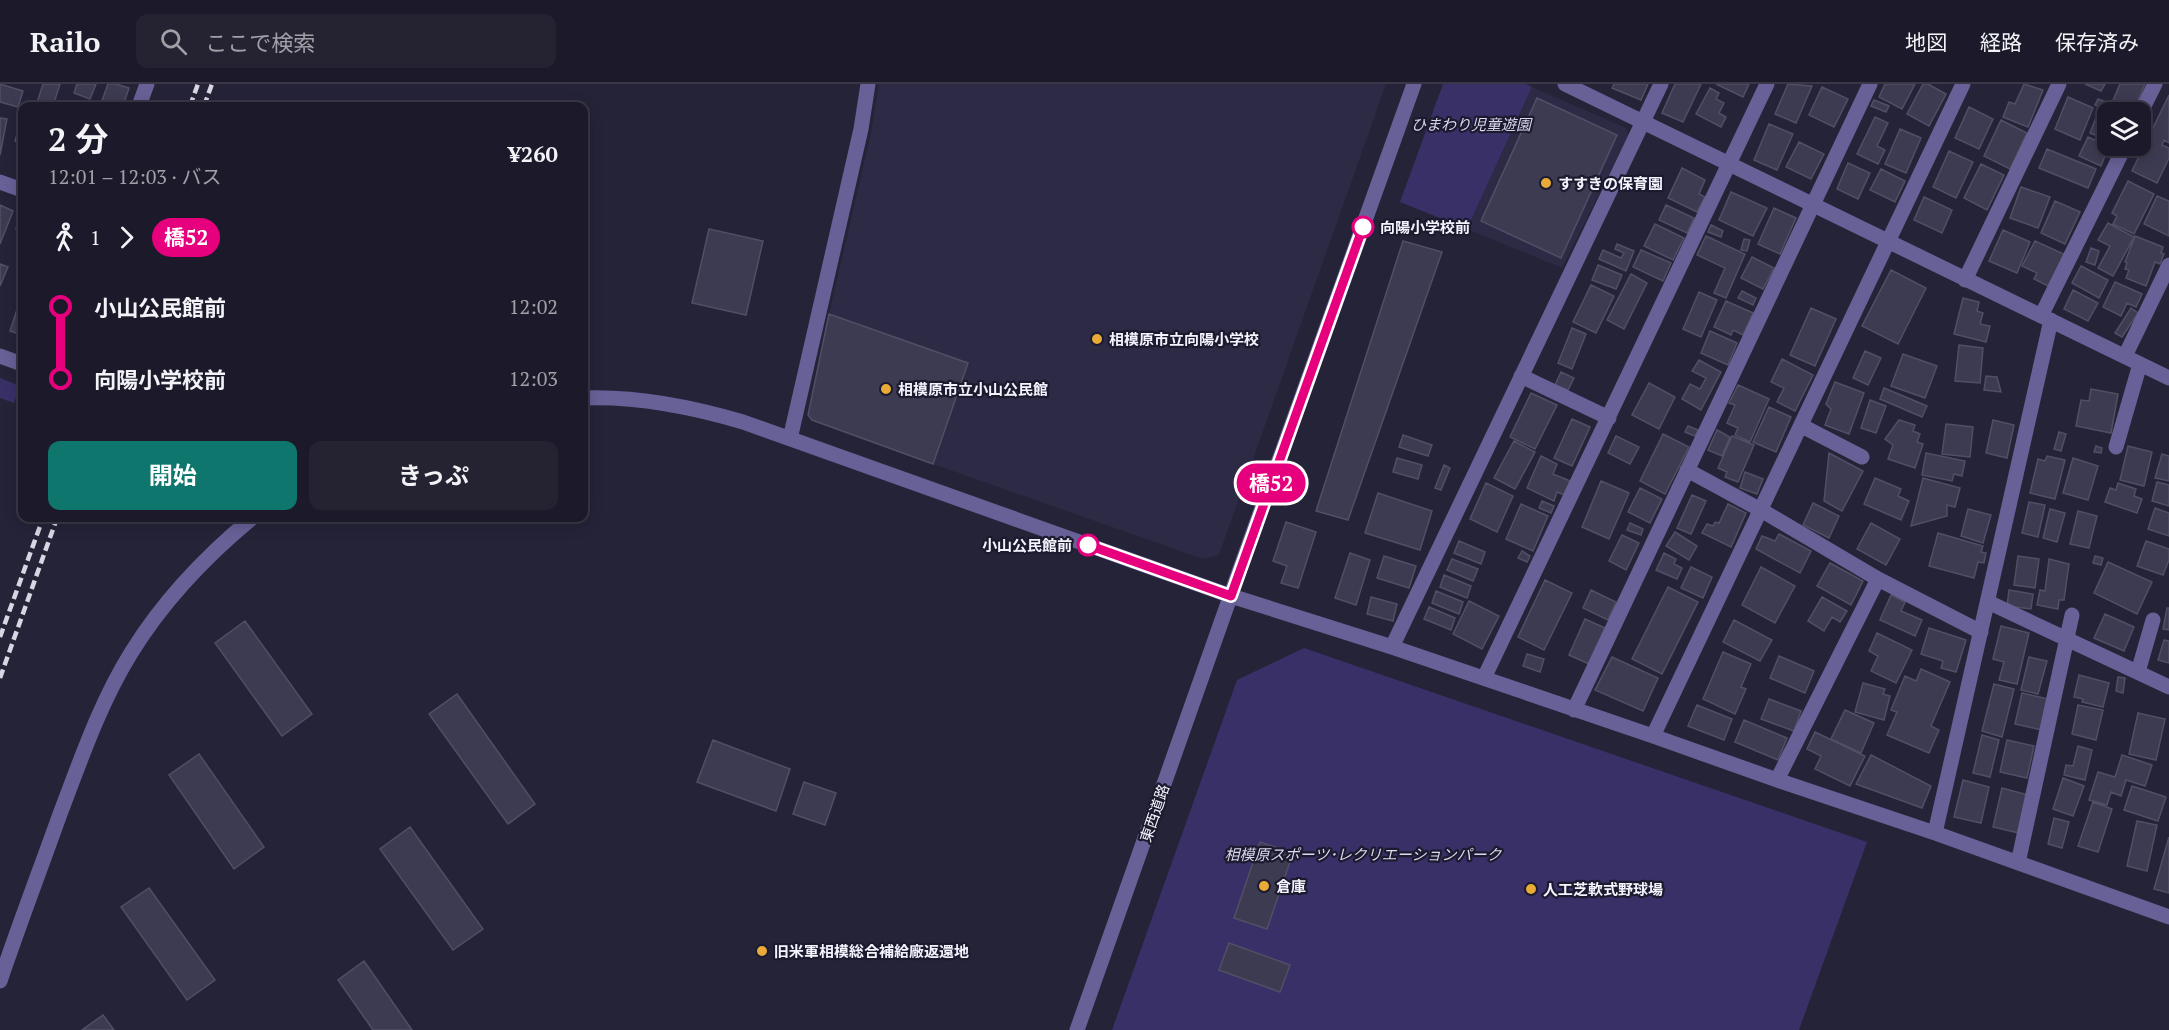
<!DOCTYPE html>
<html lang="ja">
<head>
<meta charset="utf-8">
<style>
	body { margin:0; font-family:"PT Serif","Noto Sans JP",serif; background:#252332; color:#f1f3f6; height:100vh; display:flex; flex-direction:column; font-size:22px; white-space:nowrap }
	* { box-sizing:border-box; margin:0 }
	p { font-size:20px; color:#a0a1a8 }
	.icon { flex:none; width:33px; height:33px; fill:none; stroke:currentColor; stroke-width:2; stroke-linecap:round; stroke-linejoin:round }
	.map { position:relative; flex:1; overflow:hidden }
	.drawer { position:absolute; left:18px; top:18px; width:570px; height:420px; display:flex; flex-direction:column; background:#1c1a2a; border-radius:12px; box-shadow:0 3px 15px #0003,0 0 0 2px #3a3847 }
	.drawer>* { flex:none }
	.badge { padding:0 12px; border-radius:20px; font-size:21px; line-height:39px }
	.controls { position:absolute; left:2097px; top:18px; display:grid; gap:12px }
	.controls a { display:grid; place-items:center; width:54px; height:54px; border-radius:12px; background:#1c1a2a; box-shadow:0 3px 15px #0003,0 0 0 2px #3a3847; font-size:30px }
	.map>.badge { position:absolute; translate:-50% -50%; box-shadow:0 0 0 3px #fff }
	.legs { display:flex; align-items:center; gap:9px; height:66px; padding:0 30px; font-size:20px }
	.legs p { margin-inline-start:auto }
	.head { display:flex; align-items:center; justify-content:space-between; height:102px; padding:0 30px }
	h1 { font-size:33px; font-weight:700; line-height:45px }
	.cta { display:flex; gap:12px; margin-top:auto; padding:12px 30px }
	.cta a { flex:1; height:69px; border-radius:12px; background:#0f766e; color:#fff; font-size:24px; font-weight:700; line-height:69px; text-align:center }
	.cta a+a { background:#252332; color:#f1f3f6 }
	ul { padding:0 30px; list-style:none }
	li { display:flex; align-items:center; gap:21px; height:72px; font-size:22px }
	li i { display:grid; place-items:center; width:9px; height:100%; margin:0 8px; background:currentColor }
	li i::after { content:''; width:15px; height:15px; margin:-8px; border:4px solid; border-radius:50%; background:#1c1a2a }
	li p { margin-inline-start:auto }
	li:first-child i { background:linear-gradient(#0000 50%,currentColor 0) }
	li:last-child i { background:linear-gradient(currentColor 50%,#0000 0) }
	header { display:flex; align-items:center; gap:36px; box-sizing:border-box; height:84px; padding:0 30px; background:#1c1a2a; border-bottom:2px solid #3a3847 }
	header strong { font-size:28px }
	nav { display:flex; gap:33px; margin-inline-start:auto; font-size:21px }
	.search { width:420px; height:54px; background:#252332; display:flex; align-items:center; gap:15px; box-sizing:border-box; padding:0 21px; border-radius:12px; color:#a0a1a8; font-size:22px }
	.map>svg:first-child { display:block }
	.built { fill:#2d2a45 }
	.green { fill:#393068 }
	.building { fill:#3d3b51; stroke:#504f66; stroke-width:1.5 }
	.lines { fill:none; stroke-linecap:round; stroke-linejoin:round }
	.minor { stroke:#676197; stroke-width:15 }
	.rail { stroke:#d7d6e3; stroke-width:4.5; stroke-dasharray:9 4.5; stroke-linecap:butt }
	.line-1-casing { stroke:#fff; stroke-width:14 }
	.line-1 { stroke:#e6007e; stroke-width:9 }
	.poi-dot { fill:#e9ab38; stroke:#1c1a2e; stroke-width:2 }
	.stop-1-dot { fill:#fff; stroke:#e6007e; stroke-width:3 }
	.labels { text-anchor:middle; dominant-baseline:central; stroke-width:4.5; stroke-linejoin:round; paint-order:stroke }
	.park-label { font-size:15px; font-style:italic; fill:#d9d8ef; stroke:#1c1a2e }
	.poi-label { font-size:15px; font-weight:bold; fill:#f3f3fe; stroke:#1c1a2e; text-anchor:start }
	.stop-label { font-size:15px; font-weight:bold; fill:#f3f3fe; stroke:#1c1a2e; text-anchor:start }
	.street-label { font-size:15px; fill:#f3f3fe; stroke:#1c1a2e }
</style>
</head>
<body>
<header>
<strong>Railo</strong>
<div class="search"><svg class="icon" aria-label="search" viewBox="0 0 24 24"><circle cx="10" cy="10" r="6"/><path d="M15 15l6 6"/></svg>ここで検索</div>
<nav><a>地図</a><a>経路</a><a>保存済み</a></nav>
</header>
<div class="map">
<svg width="2169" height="946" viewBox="0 0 2169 946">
	<rect width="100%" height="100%" fill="#252338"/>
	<path class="built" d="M879,0H1386L1219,471L1203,475L933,380L967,279L829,230L871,49Z
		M1532,3L1626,44L1628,52L1562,184L1467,145Z"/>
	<path class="green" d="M1443,0H1526L1532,3L1467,145L1400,118Z
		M0,294L20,302L14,319L0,314Z
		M1304,564L1867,758L1799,946H1112L1237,596Z"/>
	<path class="building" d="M0,0L23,7L18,23L0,18Z
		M43,0H60L53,22H36Z
		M77,0H96L90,15L74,9Z
		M108,0H116L129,4L123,22H100Z
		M1614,0H1648L1641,16L1612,4Z
		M1675,0H1701L1683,38L1662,29Z
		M1716,0H1749L1743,13Z
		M1788,0L1812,2L1796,39L1775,30Z
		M1885,0H1915L1902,25L1879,13Z
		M1923,0H1928L1946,10L1929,42L1907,30Z
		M2024,0L2043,6L2028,43L2003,33L2009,18L2015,20Z
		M2085,0H2105L2101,7Z
		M2120,0H2145L2133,28H2115L2109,26Z
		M1822,3L1848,15L1834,43L1809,31Z
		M1710,4L1719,9L1716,15L1724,19L1719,29L1726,33L1721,43L1696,30Z
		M2169,11V59L2164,56L2162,61L2169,64V74L2157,99L2132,87Z
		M2068,13L2093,24L2080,56L2055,45Z
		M1537,14L1617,51L1561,174L1481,137Z
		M2098,15L2106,18L2103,25L2095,21Z
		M1874,16L1889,22L1886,28L1871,22Z
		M1969,23L1993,35L1979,65L1955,54Z
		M2097,31L2108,35V56L2090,49Z
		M1875,33L1888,39L1877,62L1885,66L1878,80L1857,70Z
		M0,34L7,35L0,71Z
		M22,34V60L15,57Z
		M2001,36L2027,49L2010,85L1984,72Z
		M1769,40L1793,50L1777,86L1754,76Z
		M1900,45L1921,54L1906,89L1885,80Z
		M2088,53L2109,62L2101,82L2079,72Z
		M1799,58L1824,70L1811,95L1786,83Z
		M2047,65L2096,85L2088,104L2039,84Z
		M1949,67L1973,78L1956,114L1933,103Z
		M1848,79L1870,89L1858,115L1837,105Z
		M1981,80L2004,91L1987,126L1964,114Z
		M1682,84L1705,96L1699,110L1705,113L1697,128L1668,114Z
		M1881,85L1905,97L1895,118L1870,106Z
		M2128,97L2154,110L2134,150L2113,140L2117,132L2112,129Z
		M2021,103L2050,113L2038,144L2010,134Z
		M1731,108L1767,124L1753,152L1719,136Z
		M2157,112L2169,117V152L2144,140Z
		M1924,113L1952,126L1942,149L1914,136Z
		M2055,117L2080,128L2065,160L2041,149Z
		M0,121L13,127L0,160Z
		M1666,121L1694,134L1687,149L1659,136Z
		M1774,124L1796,134L1780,170L1758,160Z
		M22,128V147L16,145Z
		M2108,139L2134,153L2113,192L2098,184L2110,162L2098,156Z
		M1655,140L1684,154L1673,176L1644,162Z
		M1711,141L1723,147L1721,153L1708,148Z
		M709,145L763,157L746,231L692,219Z
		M2003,146L2030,158L2017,189L1989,177Z
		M1706,152L1745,170L1726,214L1714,209L1725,184L1697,171Z
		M2135,152L2163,163L2161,169L2164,170L2160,180L2155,178L2146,202L2126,194L2129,186L2125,185L2127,179L2125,178Z
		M1744,155L1750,156L1747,167L1741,166Z
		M1403,157L1442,168L1348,436L1316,427Z
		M2035,157L2066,171L2050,203L2034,195L2037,189L2022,182Z
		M1617,160L1634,167L1626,187L1599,175L1603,166L1621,174L1624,169L1615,165Z
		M2091,164L2099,167L2095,181L2086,178Z
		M1641,166L1671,179L1663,197L1633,183Z
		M1752,173L1774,184L1763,205L1741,194Z
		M0,180L8,183L0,202Z
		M1598,181L1622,191L1616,205L1592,196Z
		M2081,182L2108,196L2099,214L2072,199Z
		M1891,186L1926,204L1898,260L1862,242Z
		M1631,190L1647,199L1624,245L1607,236Z
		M2115,198L2142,210L2136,223L2127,219L2121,232L2103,223Z
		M1591,201L1614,212L1596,249L1573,238Z
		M2073,206L2098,219L2088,237L2064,225Z
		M1742,207L1756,214L1753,221L1738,214Z
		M1699,208L1717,216L1701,253L1683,245Z
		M22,210V251L10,247Z
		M1963,214L1979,218L1977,227L1983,229L1980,240L1990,242L1986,258L1954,250Z
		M1726,217L1753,229L1743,251L1733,246L1731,251L1714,243Z
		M1811,224L1836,235L1815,282L1790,271Z
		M2131,224L2138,229L2122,253L2115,249Z
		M829,230L968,279L933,380L812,336L808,331Z
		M1572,244L1586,250L1572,285L1558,279Z
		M1710,247L1737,259L1728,281L1701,269Z
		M1959,261L1983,264L1980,299L1955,297Z
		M1865,267L1881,274L1868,301L1853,294Z
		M1903,270L1937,282L1925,314L1891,302Z
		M1782,275L1813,291L1795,327L1777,318L1784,304L1771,298Z
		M1699,276L1721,288L1701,326L1682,315L1690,300L1700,305L1706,294L1692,287Z
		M1561,288L1574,294L1568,306L1555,301Z
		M1986,292L1997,293L2001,308L1984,306Z
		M1835,298L1864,309L1849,350L1825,341L1831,325L1826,320Z
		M1649,299L1675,313L1659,345L1632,331Z
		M1738,301L1769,315L1750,358L1735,351L1738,344L1727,339L1735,321L1729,319Z
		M1884,304L1927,322L1922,333L1880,315Z
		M2091,305L2118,310L2111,349L2076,342L2081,316L2089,317Z
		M1531,309L1557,321L1535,365L1510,353Z
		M1870,316L1886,322L1876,349L1861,344Z
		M1769,323L1791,333L1776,368L1753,358Z
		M1572,335L1590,343L1572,382L1554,374Z
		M1899,336L1915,341L1913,347L1920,350L1917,358L1923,360L1915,384L1888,375L1893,361L1885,355Z
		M1993,336L2014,341L2007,374L1986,369Z
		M1946,340L1973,343L1970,373L1942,370Z
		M1688,342L1698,346L1695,352L1685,348Z
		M1717,346L1730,353L1722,372L1708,366Z
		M2059,348L2066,350L2061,367L2054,365Z
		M1663,350L1689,363L1665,410L1640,397Z
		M1403,351L1432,361L1428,372L1399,363Z
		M1616,352L1639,363L1630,380L1608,369Z
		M1732,352L1754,361L1738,398L1725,393L1727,388L1718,384Z
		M1514,357L1535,368L1515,405L1494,394Z
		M2096,362L2102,364L2101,369L2094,368Z
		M2128,362L2152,368L2144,402L2120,396Z
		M1829,369L1863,387L1842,427L1824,417Z
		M1926,369L1965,377L1962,392L1954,390L1952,397L1922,391Z
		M2162,370L2169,372V397L2155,394Z
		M1541,372L1557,380L1553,390L1570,397L1564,411L1557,408L1554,417L1527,404Z
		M2047,372L2065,376L2055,415L2030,409L2038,375L2045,377Z
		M1397,374L1422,381L1418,395L1393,388Z
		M2073,374L2098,382L2088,416L2063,409Z
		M1444,381L1450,384L1441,406L1435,404Z
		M1745,388L1763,395L1757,410L1740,404Z
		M1875,394L1901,405L1898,412L1909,417L1901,436L1864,420Z
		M1923,394L1960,404L1955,423L1947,421V432L1911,442Z
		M1601,397L1629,409L1609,455L1582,443Z
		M2157,398L2169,401V422L2152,417Z
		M1486,399L1513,412L1497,448L1470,435Z
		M2118,399L2136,405L2134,412L2142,415L2137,429L2105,418L2110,404L2116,406Z
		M1640,404L1662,415L1650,439L1628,428Z
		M1378,409L1432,427L1420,466L1365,449Z
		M1692,411L1706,417L1691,450L1677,444Z
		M1542,417L1554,422L1551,429L1539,424Z
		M2029,418L2045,421L2038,453L2022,449Z
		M1813,419L1839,432L1829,454L1803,441Z
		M1521,420L1548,432L1533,467L1506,455Z
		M1728,420L1746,429L1731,463L1702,449L1707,440L1713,442L1715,438L1719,439Z
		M2155,424L2169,429V452L2148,445Z
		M1968,425L1991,431L1983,459L1961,452Z
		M2050,425L2065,429L2057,458L2043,454Z
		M2078,427L2097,432L2089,464L2070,460Z
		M1286,438L1316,448L1298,504L1281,499L1287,482L1273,477Z
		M1630,439L1643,445L1641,451L1627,446Z
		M1871,439L1900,455L1886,481L1857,465Z
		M1675,448L1697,462L1689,476L1666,462Z
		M1938,449L1983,462L1981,468L1986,469L1984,479L1978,478L1974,494L1929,482Z
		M1779,450L1811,467L1800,489L1756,465L1762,452L1775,457Z
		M1622,451L1639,459L1626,486L1609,477Z
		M1459,457L1485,468L1481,480L1454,469Z
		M2146,457L2169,465V476L2163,491L2137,482Z
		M1522,467L1530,472L1527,478L1518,474Z
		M1350,469L1370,476L1356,521L1335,514Z
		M1664,469L1676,475L1674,480L1682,484L1677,495L1656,486Z
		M1384,472L1416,482L1409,504L1377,494Z
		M2018,472L2039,475L2035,504L2014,501Z
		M2095,472L2103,474L2101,481L2093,479Z
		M1452,475L1478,485L1473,497L1447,486Z
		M2049,475L2069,480L2064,516H2059L2058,525L2037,521L2040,506L2045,507Z
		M2108,478L2152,498L2137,530L2094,509Z
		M1830,479L1863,497L1851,521L1817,502Z
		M1691,483L1712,493L1703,514L1681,504Z
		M1761,483L1795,502L1775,539L1742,521Z
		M1444,491L1471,502L1467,514L1440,503Z
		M1545,496L1572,509L1544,566L1518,553Z
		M1668,503L1698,518L1662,590L1632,575Z
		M1591,506L1616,518L1608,536L1583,524Z
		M2009,506L2033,510L2031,525L2007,522Z
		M1436,507L1463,518L1459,530L1432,519Z
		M1891,511L1905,518L1901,527L1922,536L1915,552L1880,536Z
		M1371,513L1397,520L1393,537L1367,530Z
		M1822,513L1847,527L1840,538L1832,533L1824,547L1808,537Z
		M1469,517L1499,532L1482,565L1453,550Z
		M1429,523L1455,534L1451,546L1424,535Z
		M2167,524H2169V546L2163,545Z
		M2105,530L2134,543L2124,567L2094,554Z
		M1585,535L1605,544L1589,580L1569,571Z
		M1734,536L1772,556L1760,577L1723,558Z
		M245,537L312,630L282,652L215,559Z
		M2001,542L2029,549L2017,600L1999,596L2004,578L1993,575Z
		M1929,544L1966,556L1956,588L1941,584L1943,577L1921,570Z
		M1877,549L1912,566L1896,599L1871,587L1878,572L1869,567Z
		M2164,556L2169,557V579L2158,576Z
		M1723,568L1751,580L1741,603L1746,605L1735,630L1703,615Z
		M1527,570L1544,575L1540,588L1523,582Z
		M1779,572L1814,587L1805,609L1770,594Z
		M1612,573L1658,594L1643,627L1595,606Z
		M2029,573L2047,577L2038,610L2021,606Z
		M1921,585L1950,598L1931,642L1939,646L1929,669L1887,651L1897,628L1891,626L1905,592L1916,597Z
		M2079,591L2109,599L2103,623L2082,618L2083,615L2074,613Z
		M2118,593L2125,594L2123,609L2116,607Z
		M1863,599L1885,605L1883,610L1890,612L1884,636L1855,628Z
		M1994,600L2014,605L2002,653L1982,647Z
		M2022,609L2048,615L2042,646L2015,640Z
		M457,610L535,720L508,740L429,630Z
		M1769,615L1801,627L1794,647L1761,635Z
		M1697,621L1732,635L1724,656L1688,642Z
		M2078,621L2103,626L2096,656L2072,650Z
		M1845,626L1874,639L1861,669L1831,655Z
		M2138,629L2165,635L2156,676L2129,670Z
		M1744,636L1787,654L1778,676L1735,658Z
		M1815,648L1865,672L1850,702L1815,685L1821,672L1807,665Z
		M1982,651L1999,656L1990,693L1973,689Z
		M713,656L790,685L776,727L697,698Z
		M2007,656L2034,662L2027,694L2000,688Z
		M2078,662L2092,666L2085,696L2064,691L2066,681L2073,682Z
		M199,670L264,763L234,785L169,691Z
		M1871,671L1931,702L1922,724L1856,700Z
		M2122,671L2152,681L2145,702L2126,696L2121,712L2111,708L2107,721L2089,716L2098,688L2115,693Z
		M2063,694L2084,702L2073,732L2053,725Z
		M1963,696L1989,703L1981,739L1954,733Z
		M804,698L836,709L825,741L793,730Z
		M2132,702L2166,713L2158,737L2124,726Z
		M2002,704L2028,711L2019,749L1993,743Z
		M2093,718L2112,725L2098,768L2078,762Z
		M2054,734L2069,738L2062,764L2048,760Z
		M2137,737L2157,741L2147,787L2127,782Z
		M410,743L483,845L453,866L380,765Z
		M2169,753V809L2154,805Z
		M1260,758L1293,769L1267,845L1234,834Z
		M149,804L215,896L187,916L121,823Z
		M1229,859L1290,881L1280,908L1219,886Z
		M364,877L412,946H373L338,896Z
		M103,931L114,946H82Z"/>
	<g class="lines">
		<path class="minor" d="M1565,0L2169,294
			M139,22L147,0
			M2140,30L2155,0
			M0,98L22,106
			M1965,196L2059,0
			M2041,232L2125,62
			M0,272L22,280
			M2125,272L2169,181
			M1521,292L1609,334
			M584,314C637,312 692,323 743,338L1231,512L1392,563L1653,652L1777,696L1935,749L2169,833
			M1802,342L1862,373
			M790,355L861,45L868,0
			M2116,363L2140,280
			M1687,386L1761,426L1878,495L1981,548
			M1988,518L2169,603
			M1392,563L1661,0
			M2138,588L2153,536
			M1484,594L1767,0
			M1574,626L1870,0
			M1653,652L1963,0
			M1777,696L1878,495
			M1935,749L2051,236
			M2018,779L2072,531
			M0,897C19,841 40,786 60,730C81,675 100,619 131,569C163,517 206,472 252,434
			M1077,946L1240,485L1414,0"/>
		<path class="rail" d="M190,22L198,0
			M204,22L212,0
			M0,553L43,434
			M0,594L57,434"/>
	</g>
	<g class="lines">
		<g class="line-1-casing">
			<path id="line-1" d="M1088,461L1231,512L1363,143"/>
		</g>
		<use href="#line-1" class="line-1"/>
	</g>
	<g class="poi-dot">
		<circle cx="1546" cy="99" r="6"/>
		<circle cx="1097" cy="255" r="6"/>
		<circle cx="886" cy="305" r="6"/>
		<circle cx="1264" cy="802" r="6"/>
		<circle cx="1531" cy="805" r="6"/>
		<circle cx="762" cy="867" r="6"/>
	</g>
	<g class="stop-1-dot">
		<circle cx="1363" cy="143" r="10"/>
		<circle cx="1088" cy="461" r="10"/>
	</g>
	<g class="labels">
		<g class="park-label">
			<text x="1471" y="40">ひまわり児童遊園</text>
			<text x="1363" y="770">相模原スポーツ･レクリエーションパーク</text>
		</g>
		<g class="poi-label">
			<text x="1558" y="99">すすきの保育園</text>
			<text x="1109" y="255">相模原市立向陽小学校</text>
			<text x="898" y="305">相模原市立小山公民館</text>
			<text x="1276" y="802">倉庫</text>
			<text x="1543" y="805">人工芝軟式野球場</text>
			<text x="774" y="867">旧米軍相模総合補給廠返還地</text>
		</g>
		<g class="stop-label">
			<text x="1380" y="143">向陽小学校前</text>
			<text x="1072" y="461" text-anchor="end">小山公民館前</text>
		</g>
		<g class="street-label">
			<text transform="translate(1154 729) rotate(-71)">東西道路</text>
		</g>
	</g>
</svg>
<div class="controls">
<a><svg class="icon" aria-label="layers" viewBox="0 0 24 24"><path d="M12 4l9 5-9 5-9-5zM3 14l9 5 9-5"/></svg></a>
</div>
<b class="badge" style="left:1271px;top:399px;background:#e6007e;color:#fff">橋52</b>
<section class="drawer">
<div class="head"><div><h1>2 分</h1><p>12:01 – 12:03 · バス</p></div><b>¥260</b></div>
<div class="legs"><svg class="icon" aria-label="walk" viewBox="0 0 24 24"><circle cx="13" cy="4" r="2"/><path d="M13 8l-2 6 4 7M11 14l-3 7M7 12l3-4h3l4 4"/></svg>1<svg class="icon" aria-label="forward" viewBox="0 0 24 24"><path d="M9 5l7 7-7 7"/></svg><b class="badge" style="background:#e6007e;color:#fff">橋52</b></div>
<ul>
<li><i style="color:#e6007e"></i><b>小山公民館前</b><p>12:02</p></li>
<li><i style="color:#e6007e"></i><b>向陽小学校前</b><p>12:03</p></li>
</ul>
<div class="cta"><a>開始</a><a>きっぷ</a></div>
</section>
</div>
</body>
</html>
